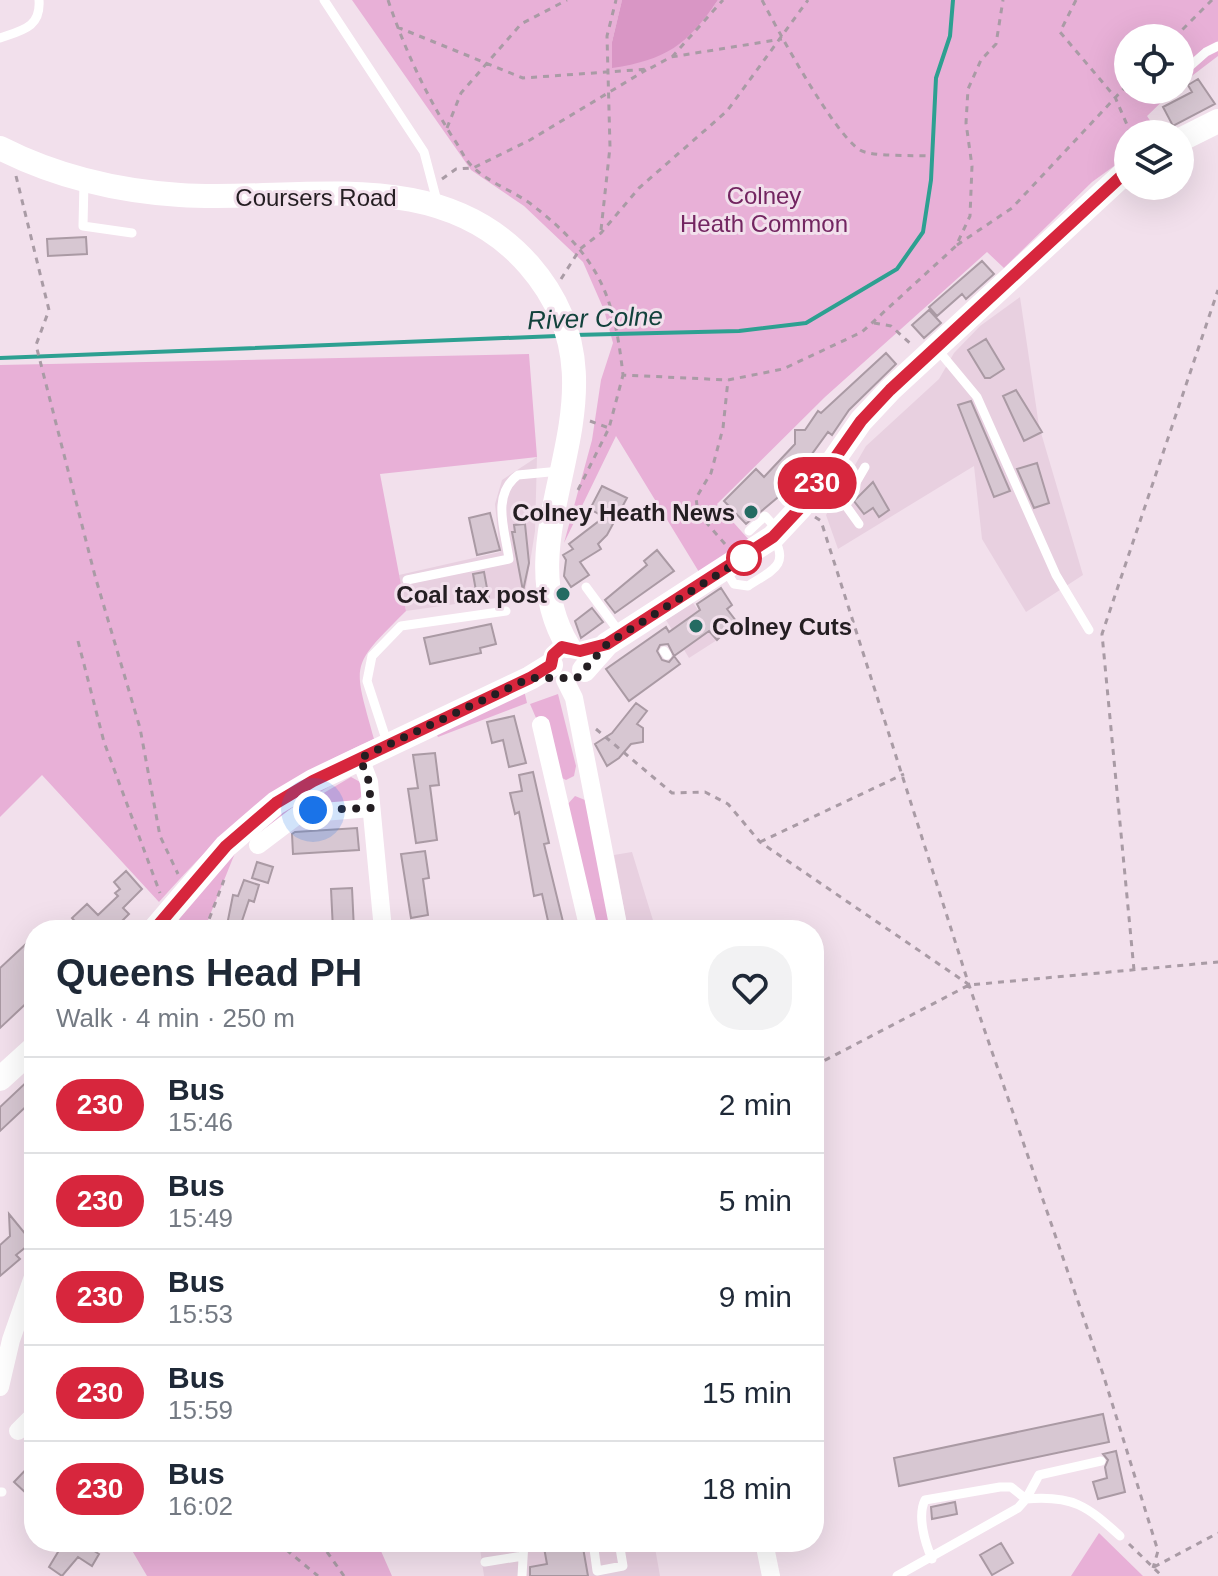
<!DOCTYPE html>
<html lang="en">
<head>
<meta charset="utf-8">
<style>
	body { margin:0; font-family:Arial,sans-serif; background:#f2f2f3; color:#1f2937; height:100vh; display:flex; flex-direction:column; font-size:30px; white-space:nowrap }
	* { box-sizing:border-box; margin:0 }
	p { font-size:26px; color:#747a83 }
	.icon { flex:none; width:44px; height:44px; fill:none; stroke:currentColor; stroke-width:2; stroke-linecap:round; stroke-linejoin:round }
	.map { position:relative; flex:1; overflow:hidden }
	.details { position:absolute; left:24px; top:920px; width:800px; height:632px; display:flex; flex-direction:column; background:#fff; border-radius:32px; box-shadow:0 8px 32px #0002 }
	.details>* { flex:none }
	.badge { padding:0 16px; border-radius:26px; font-size:28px; line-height:52px }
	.buttons { position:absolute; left:1114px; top:24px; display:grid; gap:16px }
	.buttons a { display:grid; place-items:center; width:80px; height:80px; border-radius:50%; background:#fff; box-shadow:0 8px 32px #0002; font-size:40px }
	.you { position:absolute; width:40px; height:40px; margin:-20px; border:6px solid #fff; border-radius:50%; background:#1a73e8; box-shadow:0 0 0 12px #1a73e833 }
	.map>.badge { position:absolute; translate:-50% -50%; box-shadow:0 0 0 4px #fff }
	.round { display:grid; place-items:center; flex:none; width:84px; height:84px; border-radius:32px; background:#f2f2f3 }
	.head { display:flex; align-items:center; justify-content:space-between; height:136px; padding:0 32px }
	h1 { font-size:38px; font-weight:600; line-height:60px }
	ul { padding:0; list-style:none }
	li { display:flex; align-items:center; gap:24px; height:96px; padding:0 32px; border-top:2px solid #e0e1e3 }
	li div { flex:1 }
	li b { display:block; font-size:30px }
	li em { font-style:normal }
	li .badge { min-width:88px; font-weight:700; text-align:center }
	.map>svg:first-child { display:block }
	.built { fill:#e8d0e0 }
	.green { fill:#e8b0d7 }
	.forest { fill:#d996c5 }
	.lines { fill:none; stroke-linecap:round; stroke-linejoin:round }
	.stream { stroke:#2da091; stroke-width:4 }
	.building { fill:#d7c7d2; stroke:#aa9aa4; stroke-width:2 }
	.path { stroke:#a99ba5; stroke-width:3; stroke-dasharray:6 6; stroke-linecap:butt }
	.lane { stroke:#fff; stroke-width:9 }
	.street { stroke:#fff; stroke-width:18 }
	.secondary { stroke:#fff; stroke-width:24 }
	.line-casing { stroke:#fff; stroke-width:18 }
	.line { stroke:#d7263d; stroke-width:12 }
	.walk { stroke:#241e22; stroke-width:8; stroke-dasharray:0 14.4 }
	.poi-dot { fill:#246b62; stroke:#f2e0ec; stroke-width:3 }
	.stop-dot { fill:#fff; stroke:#d7263d; stroke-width:4 }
	.labels { text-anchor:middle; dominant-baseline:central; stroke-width:6; stroke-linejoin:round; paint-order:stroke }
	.park-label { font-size:24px; fill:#732561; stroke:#f2e0ec }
	.street-label { font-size:24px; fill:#241e22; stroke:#f2e0ec }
	.poi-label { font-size:24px; font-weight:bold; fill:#241e22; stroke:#f2e0ec; text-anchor:end }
	.water-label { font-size:26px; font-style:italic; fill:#12423c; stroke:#f2e0ec }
</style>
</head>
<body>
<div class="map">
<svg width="1218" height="1576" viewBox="0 0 1218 1576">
	<rect width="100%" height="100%" fill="#f2e0ec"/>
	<path class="built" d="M1020,297L1039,426L1083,575L1026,612L982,539L974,466L838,549L826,515L866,446L939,379L954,353L980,326Z
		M537,457L535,531L525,594L406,611L399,575L500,552L495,504L502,480Z
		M693,603L711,628L719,622L728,633L689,658L666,620Z
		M632,852L656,930H628L614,855Z
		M479,1542H654L660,1576H484Z"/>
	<path class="green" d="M352,0H622L612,42L713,7L718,0H1218V56L1180,85V38H1128V90H1174L1147,116L1159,134H1128V156L1092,182L1004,268L987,252L825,397L717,504L750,541L699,572L616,436L564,543L592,440L601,380L613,343L604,310L583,262L524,206L471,170Z
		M529,354L537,457L380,474L406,611C349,668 353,662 374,739C277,782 229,823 159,902L42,775L0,817V365Z
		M524,690L527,703L438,737L435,731Z
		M558,694L576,766L574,776L566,780L562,778L530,704Z
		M351,777L362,783L361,797L357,800L298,808Z
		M344,778L289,810L235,853L204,930H180L179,915L199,886L285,806Z
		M575,796L585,800L614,930H595L566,806Z
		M1099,1533L1143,1576H1071Z
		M127,1542H328L330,1545L377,1542L392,1576H147Z"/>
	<path class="forest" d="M622,0H718C687,45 666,60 612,68V42Z"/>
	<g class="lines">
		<path class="stream" d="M574,335L739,331L806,323L897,269L923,232L931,180L936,78L950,36L953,0
			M0,358L557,336"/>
	</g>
	<path class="building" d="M1198,79L1215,104L1173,126L1163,107L1192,92L1188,85Z
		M86,237L87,254L48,256L47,239Z
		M982,261L994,274L966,299L962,294L937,316L929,307Z
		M929,310L941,323L924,338L912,325Z
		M986,339L1004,369L990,378H985L968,350Z
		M886,353L896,364L849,410L832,435L828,432L812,454L815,457L798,475L801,478L746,524L724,501L756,469L764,477L795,444V430H805L818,411L821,413Z
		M1016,390L1042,432L1024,441L1003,396Z
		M971,401L1010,491L994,497L958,405Z
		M1037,463L1049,503L1034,508L1017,469Z
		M873,482L889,510L879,517L873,508L864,514L854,501Z
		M602,486L627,498L607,535L598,544L601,549L580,562L589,575L571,587L564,576L566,560L563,555L573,549L569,544L604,517L590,509Z
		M490,513L500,550L477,555L469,518Z
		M525,524L529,563L523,591L512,532H515L514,525Z
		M657,550L674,571L615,613L605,600L647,565L644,561Z
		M484,572L489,599L478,602L473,574Z
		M721,588L732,605L727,609L736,621L717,640L709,631L674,656L668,644L660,645L657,651L662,660L669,662L674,656L680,664L629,701L606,669L666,627L669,632L700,610L697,604Z
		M592,608L603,622L581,638L575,621Z
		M491,624L496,644L480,648L481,653L430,664L424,638Z
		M636,703L647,711L637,724L643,728V742L631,744L619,758L607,766L595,744L612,733Z
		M514,716L526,763L509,767L503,740L492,743L487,722Z
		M435,753L439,785L430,786L437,840L416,843L408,789L418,788L413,755Z
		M533,772L549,843L544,844L565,930H550L542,894L534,896L519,812L515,814L510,793L522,791L519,775Z
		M357,828L359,850L293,854L292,834L295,832Z
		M425,851L429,878L423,879L428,915L411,918L401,854Z
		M257,862L273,867L268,883L252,878Z
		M126,871L142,889L123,908L129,914L113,930H70L77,924L72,918L87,904L98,915L118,896L115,893L120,889L114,882Z
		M244,880L259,885L254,902L249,900L239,930H226L233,895L238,896Z
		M352,888L354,930H333L331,889Z
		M27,943L34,950V996L0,1028V968Z
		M34,1075V1099L0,1131V1107Z
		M9,1214L32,1242L16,1255L20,1259L0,1276V1245L10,1236Z
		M1103,1414L1109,1442L899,1486L894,1458Z
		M1116,1451L1125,1492L1098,1499L1093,1482L1107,1478L1105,1467L1108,1460L1103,1454Z
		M34,1461V1486L27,1494L14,1482Z
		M955,1502L957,1514L932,1519L931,1507Z
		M64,1542H88L86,1546L99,1554L92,1566L78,1557L62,1576L49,1567Z
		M543,1542H582L588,1576H530V1567L547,1564Z
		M1001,1543L1013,1563L992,1575L980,1555Z"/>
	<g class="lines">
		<path class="path" d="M388,0C405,50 425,93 453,138C460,147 465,161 474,168C490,183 513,191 531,204C598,256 614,293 623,375L728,380L783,369L862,332L956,246L970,216L972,166L966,123L968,89L981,60L996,44L1003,0
			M762,0C778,31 834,134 860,150C871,157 913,155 928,156
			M1076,0L1060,32L1115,97L1131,134
			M397,27L523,78L649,69L671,57L782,39
			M1174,38L1212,0
			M672,57L723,0
			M447,128L461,93L521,24L567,0
			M16,176L49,310L36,345L95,576L140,728L160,836L178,874
			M442,179L456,169L473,168L530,140L646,70
			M601,230L610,147L607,36L616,0
			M957,245L1012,208L1128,84
			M561,279L580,249L601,233L639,188L727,111L808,0
			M874,323L891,326L911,344
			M590,421L609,428
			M578,490L609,428L623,375
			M815,517L821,521L969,985L1103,1374L1158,1551L1153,1568
			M725,544L698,513L696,498L711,473L723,428L728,380
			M78,641L104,742L160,893
			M596,729L672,793L705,792L728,804L760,842L968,984
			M760,842L904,774
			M205,930L224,880
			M1134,970L1102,634L1218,290
			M814,1066L969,985L1218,962
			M180,1542L181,1543
			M277,1542L318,1576
			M320,1542L344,1576
			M1129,1544L1162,1576
			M1154,1567L1218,1533"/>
		<path class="lane" d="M324,0L424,152L438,205
			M0,38C23,30 41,27 39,0
			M1180,75L1206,52L1218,46
			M84,182L83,226L132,233
			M938,350L977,397L1056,575L1089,630
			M859,524L844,503L865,467
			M749,531L765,516L777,529
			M726,571L734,584L748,586C770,571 791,566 773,537
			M407,580L509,559C505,530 491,495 518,475L560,471
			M586,587L620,633
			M664,651L667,655
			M388,745L367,681L372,656L401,626L506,611
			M0,1492H2
			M593,1542L597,1571L623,1566L619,1542
			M932,1559C925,1543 917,1516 925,1500L1000,1487H1011L1026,1499L1039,1475L1101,1461
			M485,1562L523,1556
			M522,1576L524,1542
			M897,1576L1018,1508L1026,1499C1073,1495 1087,1506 1120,1536"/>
		<path class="street" d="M565,680L574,698L619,930
			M541,725L589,930
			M360,758L369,782L383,930
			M258,845L299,814L371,808
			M0,1387L11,1340L34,1274
			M18,1431L34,1415
			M764,1542L771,1576"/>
		<path class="secondary" d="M1180,140L1218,121
			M0,148C55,176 119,191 180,195C299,203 439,162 529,265C643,396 496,526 568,646
			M584,670L607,644L773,537L801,507L861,421L890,390L1128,170
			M154,930L226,846L276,803L313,781L530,678L551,665
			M0,1079L34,1048"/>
	</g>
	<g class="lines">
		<g class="line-casing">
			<path id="line" d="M154,930L226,846L276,803L313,781L530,678L551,665L553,655L562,647L580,651L607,644L773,537L801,507L861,421L890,390L1128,170"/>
		</g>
		<use href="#line" class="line"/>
		<path class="walk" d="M313,810L371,808L369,782L360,758L530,678H577L607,644L744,558"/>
	</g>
	<g class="poi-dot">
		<circle cx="751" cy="512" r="8"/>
		<circle cx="563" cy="594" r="8"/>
		<circle cx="696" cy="626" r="8"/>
	</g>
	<circle class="stop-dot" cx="744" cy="558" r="16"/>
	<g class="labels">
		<g class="park-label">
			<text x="764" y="195">Colney<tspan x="764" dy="28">Heath Common</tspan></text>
		</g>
		<g class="street-label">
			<text x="316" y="197">Coursers Road</text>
		</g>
		<g class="poi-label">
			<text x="735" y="512">Colney Heath News</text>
			<text x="547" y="594">Coal tax post</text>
			<text x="712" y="626" text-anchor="start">Colney Cuts</text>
		</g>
		<g class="water-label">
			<text transform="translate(595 318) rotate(-2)">River Colne</text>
		</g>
	</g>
</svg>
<div class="buttons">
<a><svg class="icon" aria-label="locate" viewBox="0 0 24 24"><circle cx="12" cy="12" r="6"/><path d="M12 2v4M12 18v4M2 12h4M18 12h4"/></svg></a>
<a><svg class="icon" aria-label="layers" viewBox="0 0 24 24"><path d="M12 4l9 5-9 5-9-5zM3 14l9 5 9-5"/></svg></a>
</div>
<div class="you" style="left:313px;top:810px"></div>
<b class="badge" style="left:817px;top:483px;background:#d7263d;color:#fff">230</b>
<section class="details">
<div class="head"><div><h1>Queens Head PH</h1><p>Walk · 4 min · 250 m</p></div><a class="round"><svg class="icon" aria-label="heart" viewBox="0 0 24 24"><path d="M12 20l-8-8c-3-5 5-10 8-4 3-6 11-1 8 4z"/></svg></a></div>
<ul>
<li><span class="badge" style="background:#d7263d;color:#fff">230</span><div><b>Bus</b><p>15:46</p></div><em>2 min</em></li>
<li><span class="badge" style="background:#d7263d;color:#fff">230</span><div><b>Bus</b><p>15:49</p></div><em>5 min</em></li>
<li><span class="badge" style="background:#d7263d;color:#fff">230</span><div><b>Bus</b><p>15:53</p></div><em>9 min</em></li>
<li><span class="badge" style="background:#d7263d;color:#fff">230</span><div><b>Bus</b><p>15:59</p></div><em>15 min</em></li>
<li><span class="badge" style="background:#d7263d;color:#fff">230</span><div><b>Bus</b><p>16:02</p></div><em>18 min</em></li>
</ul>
</section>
</div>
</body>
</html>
